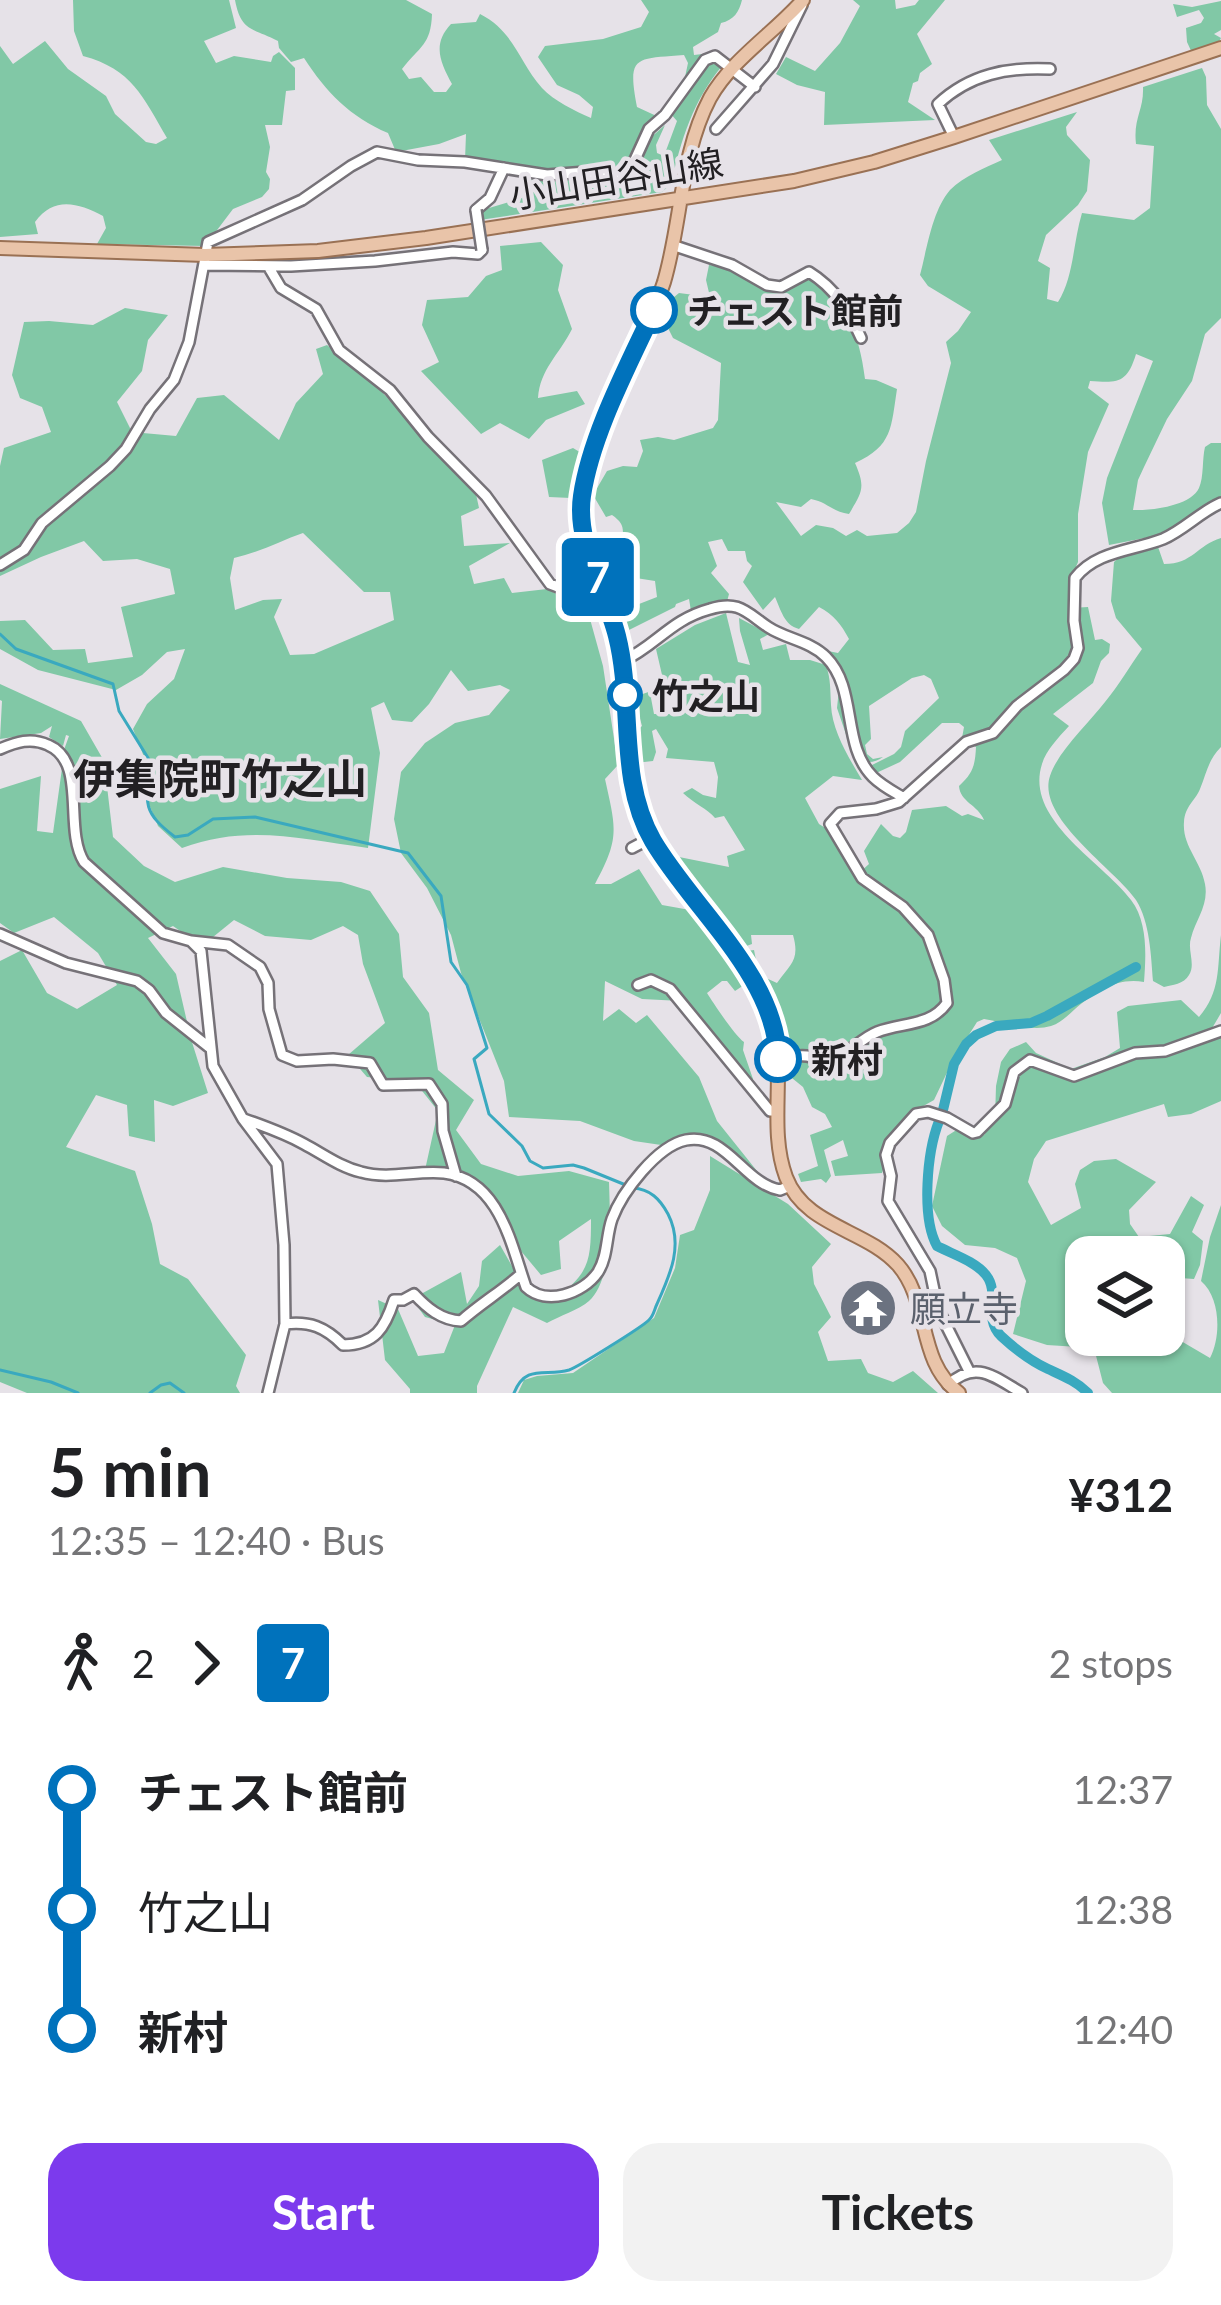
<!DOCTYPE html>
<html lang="en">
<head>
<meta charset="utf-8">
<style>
	body { margin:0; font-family:Lato,"Noto Sans JP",sans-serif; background:#f2f2f2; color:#202124; height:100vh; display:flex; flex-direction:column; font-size:45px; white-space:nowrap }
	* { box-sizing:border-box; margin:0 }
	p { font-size:39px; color:#757577 }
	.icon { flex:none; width:66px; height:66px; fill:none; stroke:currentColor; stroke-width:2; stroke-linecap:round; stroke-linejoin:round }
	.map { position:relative; height:1393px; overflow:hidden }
	.drawer { display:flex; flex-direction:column; background:#fff; flex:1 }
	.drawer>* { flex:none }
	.badge { padding:0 24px; border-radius:9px; font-size:42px; line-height:78px }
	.buttons { position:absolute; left:1065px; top:1236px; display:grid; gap:24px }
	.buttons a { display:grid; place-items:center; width:120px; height:120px; border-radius:24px; background:#fff; box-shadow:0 3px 9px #0004; font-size:60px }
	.map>.badge { position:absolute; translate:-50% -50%; box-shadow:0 0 0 6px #fff }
	.legs { display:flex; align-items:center; gap:18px; height:132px; padding:0 48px; font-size:39px }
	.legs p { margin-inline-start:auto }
	.overview { display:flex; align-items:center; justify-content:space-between; height:204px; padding:0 48px }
	h1 { font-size:66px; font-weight:700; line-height:90px }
	.primary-button { display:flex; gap:24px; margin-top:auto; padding:24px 48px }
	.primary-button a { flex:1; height:138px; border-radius:36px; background:#7c3aed; color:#fff; font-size:48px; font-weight:700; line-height:138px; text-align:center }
	.primary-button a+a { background:#f2f2f2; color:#202124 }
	ul { padding:0 48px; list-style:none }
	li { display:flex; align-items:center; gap:42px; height:120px; font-size:45px }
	li i { display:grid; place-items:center; width:18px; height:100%; margin:0 15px; background:currentColor }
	li i::after { content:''; width:30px; height:30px; margin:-15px; border:9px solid; border-radius:50%; background:#fff }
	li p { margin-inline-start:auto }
	li:first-child i { background:linear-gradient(#0000 50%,currentColor 0) }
	li:last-child i { background:linear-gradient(currentColor 50%,#0000 0) }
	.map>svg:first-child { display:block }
	.green { fill:#81c8a6; fill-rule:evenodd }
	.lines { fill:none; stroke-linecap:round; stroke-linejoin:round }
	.stream { stroke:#3aa9bf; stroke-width:3 }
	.river { stroke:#3aa9bf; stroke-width:10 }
	.minor-casing { stroke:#767278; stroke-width:14 }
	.major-casing { stroke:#9a7154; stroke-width:16 }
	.minor { stroke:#fff; stroke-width:9 }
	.major { stroke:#e9c4a9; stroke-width:12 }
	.minor-bridge-casing { stroke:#767278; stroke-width:14; stroke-linecap:butt }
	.minor-bridge { stroke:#fff; stroke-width:9 }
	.line-1-casing { stroke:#fff; stroke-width:27 }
	.line-1 { stroke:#0072bc; stroke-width:18 }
	.stop-1-dot { fill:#fff; stroke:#0072bc; stroke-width:6 }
	.labels { text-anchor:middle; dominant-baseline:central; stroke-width:9; stroke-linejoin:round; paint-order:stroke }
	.street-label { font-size:36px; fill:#222023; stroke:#e6e2e8 }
	.stop-label { font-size:36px; font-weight:bold; fill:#222023; stroke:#e6e2e8; text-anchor:start }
	.worship-label { font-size:36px; fill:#5b616d; stroke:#e6e2e8; text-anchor:start }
	.quarter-label { font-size:42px; font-weight:bold; fill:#222023; stroke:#e6e2e8 }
</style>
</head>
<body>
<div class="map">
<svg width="1221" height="1393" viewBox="0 0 1221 1393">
	<rect width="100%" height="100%" fill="#e6e2e8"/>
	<path class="green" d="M73,0H229L236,28L204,41L216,63L234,56L271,62L273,56L279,52L295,68V90L286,91L282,125H265L270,147L266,172L270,179L269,189L262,197L233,209L205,246L97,244L106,228L103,216C78,203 54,196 35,222L38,234L0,237V46L13,64L45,41L68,69L106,96L115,114L146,142L156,144L167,138C143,97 132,69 83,56L74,31Z
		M235,0H406L432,14C431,45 420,46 402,69L409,79L421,77L434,92H446L452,84C440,62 432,44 451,24L476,22L480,14C514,31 519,62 542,88C554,101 575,111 591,118L593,107L579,95L557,85L538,57L545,46L603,39L641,27L649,12L641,0H742C739,12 734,20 721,23L718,32L693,47L694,55L711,53L682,91L688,63L684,55C635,59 627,55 637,107L663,119L655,126L648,140L665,125L656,145L657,153L664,156L677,121L670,113L703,66L711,60L723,65C693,100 681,140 671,184L662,192L480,220L479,211L522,198L526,170L465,160L466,134L439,144L396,152L388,133C350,117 326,92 304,58L291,62L279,48L278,41C253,28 241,32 235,0Z
		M853,0H895L896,9L915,5L919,0H945L917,34L932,64L920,73L918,81L913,83L908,102L935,120L824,125L825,92L797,85L776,74L786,57L815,71L840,43L860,6Z
		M1221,1V30L1214,34L1221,38L1217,46L1193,55L1187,42L1186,28L1201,23L1204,18L1199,10L1177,17L1173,4L1192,7Z
		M1202,68L1206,77L1207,105L1221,129V318L1205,334L1192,381L1167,419L1144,467L1138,480L1133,510C1150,511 1191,506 1199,488C1204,477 1202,459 1205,447L1211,443H1221V502L1165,534L1109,545L1102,503L1107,478L1153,361L1136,354C1127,384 1117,383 1090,381L1088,388L1109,404L1088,452L1078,514V562L1072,576L1071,608L1088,607L1095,640L1102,639L1110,644L1109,653L1101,661L1093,683L1053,714L1069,726C1059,737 1046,750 1042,764C1024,820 1103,862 1131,900C1148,922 1146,956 1144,982C1117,977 1095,992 1075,1009C1067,1016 1061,1023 1051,1026C1031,1032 1005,1022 984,1019L977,1022L953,1060L934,1100L911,1113L894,1132L882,1173L835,1176L831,1161L848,1156L843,1140L824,1150L831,1176L826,1183L821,1179L801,1182L798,1174L818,1166L810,1135L832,1127L825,1114L812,1107L803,1087L787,1074L781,1033L774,1006L739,952L754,950L759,975L777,983C791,963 800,960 793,935H751L752,944L738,949C717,915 690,888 669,855L729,867L727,856L745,850L724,816L715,818C708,809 693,803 683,793L692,788L703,795L716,798L718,777L714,762L666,758L668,749L656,729L652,731L656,752L653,761L635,763L632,735L642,726L634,697L657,689L661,695L651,698L654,714H672L684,701L678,691L666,692L656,649L695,625L726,613L738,662L750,665L740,631L739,618L769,634L760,639L763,650L786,644L790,660H810L826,665C831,680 830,690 831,705C832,731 849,758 862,780L833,776L805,798L819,824L830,831L859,873L869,864L864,851L881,824L893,836L900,838L906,832L912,810L946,806L962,816L968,814L984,820C978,805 960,802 959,786C973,773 975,766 976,747L962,738L964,727L959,723H942L900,762L874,774L868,767L894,754L901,747L905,731L939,698L931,679L924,675L912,678L869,706L871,739L865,745L867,754L873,759L883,757C873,764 863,764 853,755L837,708L839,689L835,666L823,650L838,653L849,639C841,624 834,615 819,607L799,629C784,625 781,610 775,597L763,610L743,582L752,566L747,561L745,551H728L722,539L708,542L717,566L711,573L729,594L725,609L685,623L691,611L689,599L676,604L675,607L623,633L616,613L657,597L655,581L604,573L601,564L616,563L612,547L621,544C624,530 625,524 612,515L606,517L593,495L607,471L623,466L637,467L643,451L640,440L658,437L674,440L713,428L718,420L721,363L673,338L663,318L668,302L679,293L710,297L706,280L709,265L728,267L768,291H780L802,280L813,278C847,312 859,330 865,379L876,380L897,389C891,427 893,446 855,463C866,488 862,492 849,514C833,512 827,502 811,499L801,507L776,502L801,536L816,525L833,528L846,536L857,530L867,536L897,533L909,523L916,512L926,461L951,363L946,342L958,331L971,312L928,286L920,275C927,249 932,211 950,190C964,176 985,168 1002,160L989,140L1077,112L1066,127L1067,135L1090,160L1087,191L1078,205L1046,235L1038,261L1050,268L1047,299L1058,302C1074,277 1073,242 1082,213L1134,220L1150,208L1154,146L1136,144C1133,118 1144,110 1143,87Z
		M541,242L563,265L558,290L572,329C559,355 540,369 538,398L577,391L585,404L546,420L529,439L500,423L481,434L421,371L439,362L422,325L427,300L468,297L486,276L502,270L500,246Z
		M125,308L168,315L148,340L142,371L117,402L132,432L176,436L197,398L224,395L279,440L296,403L323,374L316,349L327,345L381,391L443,458L474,485L479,508L461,516L464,546L510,543L469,566L474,584L504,578L512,593L547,589L570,601L590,619L603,666L618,765L605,779C616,829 620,838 595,884H611L639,869L662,905L690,910L744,985L735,991L727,981H722L707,993C714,1004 735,1036 744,1042L743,1050L753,1079L750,1083L681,1001L642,999L605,981L603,1021L619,1009L636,1023L647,1015L699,1077L717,1121L761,1176L698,1141L668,1146L634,1141L580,1121L509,1117L504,1081L461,973L451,935L427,888L401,853L394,819L401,772L425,743L455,723L489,715L510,690L500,685L468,691L451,670L429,704L412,722L392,720L384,702L371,708L380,753L368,848C301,839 247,824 182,848L158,826L146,797L150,772L133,729L147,704L174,679L185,649L167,652L142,675L116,690L38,670L0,649V621L25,620L53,650L85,649L88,663L133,657L121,607L175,594L170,569L137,559L103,561L84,541L41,557L0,576V466L4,448L51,432L42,407L20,398L12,375L24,322L49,321L93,325ZM303,533L364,592H390L394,620L314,654L290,655L274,617L282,599L263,600L235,610L230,578L234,558C258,553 280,541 303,533Z
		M573,448L583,454L571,498L549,497L542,460Z
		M1221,538V747C1208,760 1207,772 1200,789C1195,801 1185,806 1184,822C1182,846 1201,861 1205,884C1209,905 1196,919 1191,938C1187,950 1196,964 1189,975C1184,984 1172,985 1164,987L1153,981C1151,956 1150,922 1136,900C1115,869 1036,818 1050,776C1058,751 1089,723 1105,702C1119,685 1130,666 1142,649L1116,618L1111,601L1114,562L1121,556L1157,544L1164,564C1193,564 1197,545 1221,538Z
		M0,684L81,721L104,761L113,837L144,866L175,882L223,867L287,878L341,882L370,891L399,934L403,977L429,1013L438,1070L474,1100L456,1130L481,1164L518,1176L569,1171L609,1182C610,1213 614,1278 589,1301C579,1310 559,1316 547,1323L513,1307L477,1386V1393H410V1389L385,1360L378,1300L398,1309L418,1356L444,1353L455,1325L425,1317L412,1299L461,1272L467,1304L479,1286L482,1261L500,1245L521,1282L554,1298C590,1275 591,1259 591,1219L559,1241L561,1269L541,1275L501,1227L489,1193L443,1172L425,1170L438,1111L415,1082L367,1077L348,1055L385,1023L363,964L358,935L343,926L311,940L265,936L234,920L202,946L173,926L148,938L176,974L191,1039L208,1093L173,1106L154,1100L155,1142L129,1136L127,1105L96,1095L66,1147L135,1171L152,1224L160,1264L188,1279L246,1355L236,1386L240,1393H27L0,1382V961L22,950L47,993L77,1009L117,985L98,953L54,917L14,933L0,923V789L41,776L37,831L53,833L65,747L69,736L66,735L63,746L49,737L52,726L41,733L0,739L2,701L0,700Z
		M1221,935V1013L1211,1030L1221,1035V1101L1191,1114L1168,1117L1164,1104L1046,1141L1034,1159L1028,1182L1051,1225L1081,1208L1075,1184L1080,1170L1094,1161L1116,1159L1156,1182L1129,1210L1130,1224L1139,1237L1170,1234L1191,1196L1204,1205L1192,1232L1203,1241L1200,1265L1194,1279L1180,1278L1173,1290L1181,1341L1210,1358C1221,1337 1221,1298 1201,1281L1210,1237L1221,1205V1393H1112L1103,1383L1094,1348L1047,1345L1013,1334L1026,1281L1017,1258L995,1248L965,1245L942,1226L932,1206L947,1136L958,1129L970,1137L984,1135L995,1119L996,1086L1001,1062L1010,1049L1026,1042L1036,1053L1071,1069L1105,1057L1120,1048L1117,1012L1128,1006L1181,1000L1199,1017C1221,991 1217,969 1221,935ZM1086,1257H1164V1335H1086Z
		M710,1156L788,1204L831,1244L812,1267L814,1284L831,1317L818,1332L828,1361L861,1359L868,1373L893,1382L913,1371L938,1393H518L524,1380L537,1376L573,1373L654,1318L675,1268L680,1235L694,1230L710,1190Z"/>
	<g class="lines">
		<path class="stream" d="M0,634L16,649L113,684L119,711L153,766C143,804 144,813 175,837L188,835L213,819L255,817L408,853L441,896L451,962L467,985L487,1048L474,1059L489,1114L522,1146L530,1161L543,1168L573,1165L584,1168L633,1188C650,1189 660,1199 668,1214C684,1245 670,1275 657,1304C654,1310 654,1315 649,1320C642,1327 578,1367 569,1370C546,1377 526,1363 514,1393
			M0,1370L51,1382L78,1393
			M150,1393L161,1385L170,1383L184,1393"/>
		<path class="river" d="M943,1110L954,1064L966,1044L976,1035L996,1026L1031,1023L1047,1016L1136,967
			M939,1121C927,1152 921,1217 937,1246C952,1254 975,1261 986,1275C1001,1294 982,1317 1001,1336C1015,1349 1031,1361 1048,1369C1063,1376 1076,1381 1088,1393"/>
		<g class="minor-casing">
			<path id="minor" d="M716,129L773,64L802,5
				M954,137L938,104C970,74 1008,67 1050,69
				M476,210L490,198L504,168
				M672,245L732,265L767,285L781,287L809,272C835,288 849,311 861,338
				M204,265L291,266L375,261L453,252L478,254L482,250
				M268,266L281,288L316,309L339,350L390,390L428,437L486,496L550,584L579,595L602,589
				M0,565L24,550L42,523L110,466L126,449L150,409L174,380L189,342L208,242L302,200L351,166L377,152L418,160L465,162L547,175L586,172L616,175L633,164L649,129L665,115L705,60L715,56L755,87
				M623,661C657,645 670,620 710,609C739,600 746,612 768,627C786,639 810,641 826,657C858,689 841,745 873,777C882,786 894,792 904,798
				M0,749C16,742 31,737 48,745C88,762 63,828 84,862L163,933L191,941L201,951L213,1066L243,1119L277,1164L284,1245L285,1324L268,1393
				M632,848L651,838
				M0,934L66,963L137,981L149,990L166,1013L210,1048
				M191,941L228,945L260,967L268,983L269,1009L282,1055L297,1061L333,1059L370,1063L383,1085L429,1084L442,1104L443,1131L456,1176
				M638,985L651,980L670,989L770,1111H778
				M778,1059C787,1057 797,1055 807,1056C814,1057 820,1062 826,1061C841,1061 861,1038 877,1032C902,1022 930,1027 947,1003L944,980L928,935L903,907L862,878L830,824L840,813L876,809L899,802L966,742L993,733L1017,706L1064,670L1074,659L1078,648L1074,621L1075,578C1096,551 1132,551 1163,539C1184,530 1200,512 1221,503
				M244,1119C264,1126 284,1133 304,1144C323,1154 340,1167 361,1172C390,1180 416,1170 444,1173C500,1180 511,1245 526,1287C546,1306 583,1294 598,1272C608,1256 606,1236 612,1219C622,1192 657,1146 686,1140C726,1132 744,1184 780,1190L790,1186
				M285,1324C310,1321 325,1327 343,1345C375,1345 385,1328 394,1300H403L414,1294C427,1308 441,1320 461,1321C480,1304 502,1291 521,1274
				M969,1371L938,1309L930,1271L888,1201L891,1176L886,1155L890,1143L916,1114L928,1112L947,1118L973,1133L977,1132L1005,1104L1014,1072L1030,1060L1074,1076L1135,1053L1165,1051L1221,1031
				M948,1385C976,1359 994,1377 1022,1393"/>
		</g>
		<g class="major-casing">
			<path id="major" d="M803,0C774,33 732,59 710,98C680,155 682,221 664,282C652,319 632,353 617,390C608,409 602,429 595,449C590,466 583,483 581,502C579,526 588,549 596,572C607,603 620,634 623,667C628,714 624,766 640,811C666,885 746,943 770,1016C788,1068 767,1126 786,1177C805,1227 866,1229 898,1265C931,1303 916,1361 959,1393
				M0,248L205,255L318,251L426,238L794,181L874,162L954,137L1221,48"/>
		</g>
		<use href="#minor" class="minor"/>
		<use href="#major" class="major"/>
		<g class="minor-bridge-casing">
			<path id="minor-bridge" d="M476,210L482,250"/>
		</g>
		<use href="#minor-bridge" class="minor-bridge"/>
	</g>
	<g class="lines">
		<g class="line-1-casing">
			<path id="line-1" d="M654,310C628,366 591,435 582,496C575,543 606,592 617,636C634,703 617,779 653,841C693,909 776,976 778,1059"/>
		</g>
		<use href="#line-1" class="line-1"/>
	</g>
	<defs>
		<g id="temple-disc" transform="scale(3)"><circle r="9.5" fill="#6b7280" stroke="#e6e2e8"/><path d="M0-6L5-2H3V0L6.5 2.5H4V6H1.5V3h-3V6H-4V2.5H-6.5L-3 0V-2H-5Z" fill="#fff"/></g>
	</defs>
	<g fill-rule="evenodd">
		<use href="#temple-disc" x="868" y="1308"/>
	</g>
	<g class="stop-1-dot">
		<circle cx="654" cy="310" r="21"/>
		<circle cx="625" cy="695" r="15"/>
		<circle cx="778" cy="1059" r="21"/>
	</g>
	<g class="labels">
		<g class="street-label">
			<text transform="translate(616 178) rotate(-9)">小山田谷山線</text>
		</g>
		<g class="stop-label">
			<text x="687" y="310">チェスト館前</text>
			<text x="652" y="695">竹之山</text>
			<text x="811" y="1059">新村</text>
		</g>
		<g class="worship-label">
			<text x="910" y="1308">願立寺</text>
		</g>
		<g class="quarter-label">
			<text x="220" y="778">伊集院町竹之山</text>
		</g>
	</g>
</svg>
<div class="buttons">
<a><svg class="icon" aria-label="layers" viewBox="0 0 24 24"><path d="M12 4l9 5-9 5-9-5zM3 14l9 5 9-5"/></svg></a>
</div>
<b class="badge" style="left:598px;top:577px;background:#0072bc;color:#fff">7</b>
</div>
<section class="drawer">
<div class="overview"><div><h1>5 min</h1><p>12:35 – 12:40 · Bus</p></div><b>¥312</b></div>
<div class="legs"><svg class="icon" aria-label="walk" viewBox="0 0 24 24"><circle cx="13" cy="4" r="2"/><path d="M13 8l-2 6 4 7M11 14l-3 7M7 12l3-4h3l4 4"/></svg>2<svg class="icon" aria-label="forward" viewBox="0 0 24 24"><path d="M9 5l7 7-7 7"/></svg><b class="badge" style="background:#0072bc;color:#fff">7</b><p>2 stops</p></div>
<ul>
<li><i style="color:#0072bc"></i><b>チェスト館前</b><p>12:37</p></li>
<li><i style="color:#0072bc"></i><span>竹之山</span><p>12:38</p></li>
<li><i style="color:#0072bc"></i><b>新村</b><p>12:40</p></li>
</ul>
<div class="primary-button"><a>Start</a><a>Tickets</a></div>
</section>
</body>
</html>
